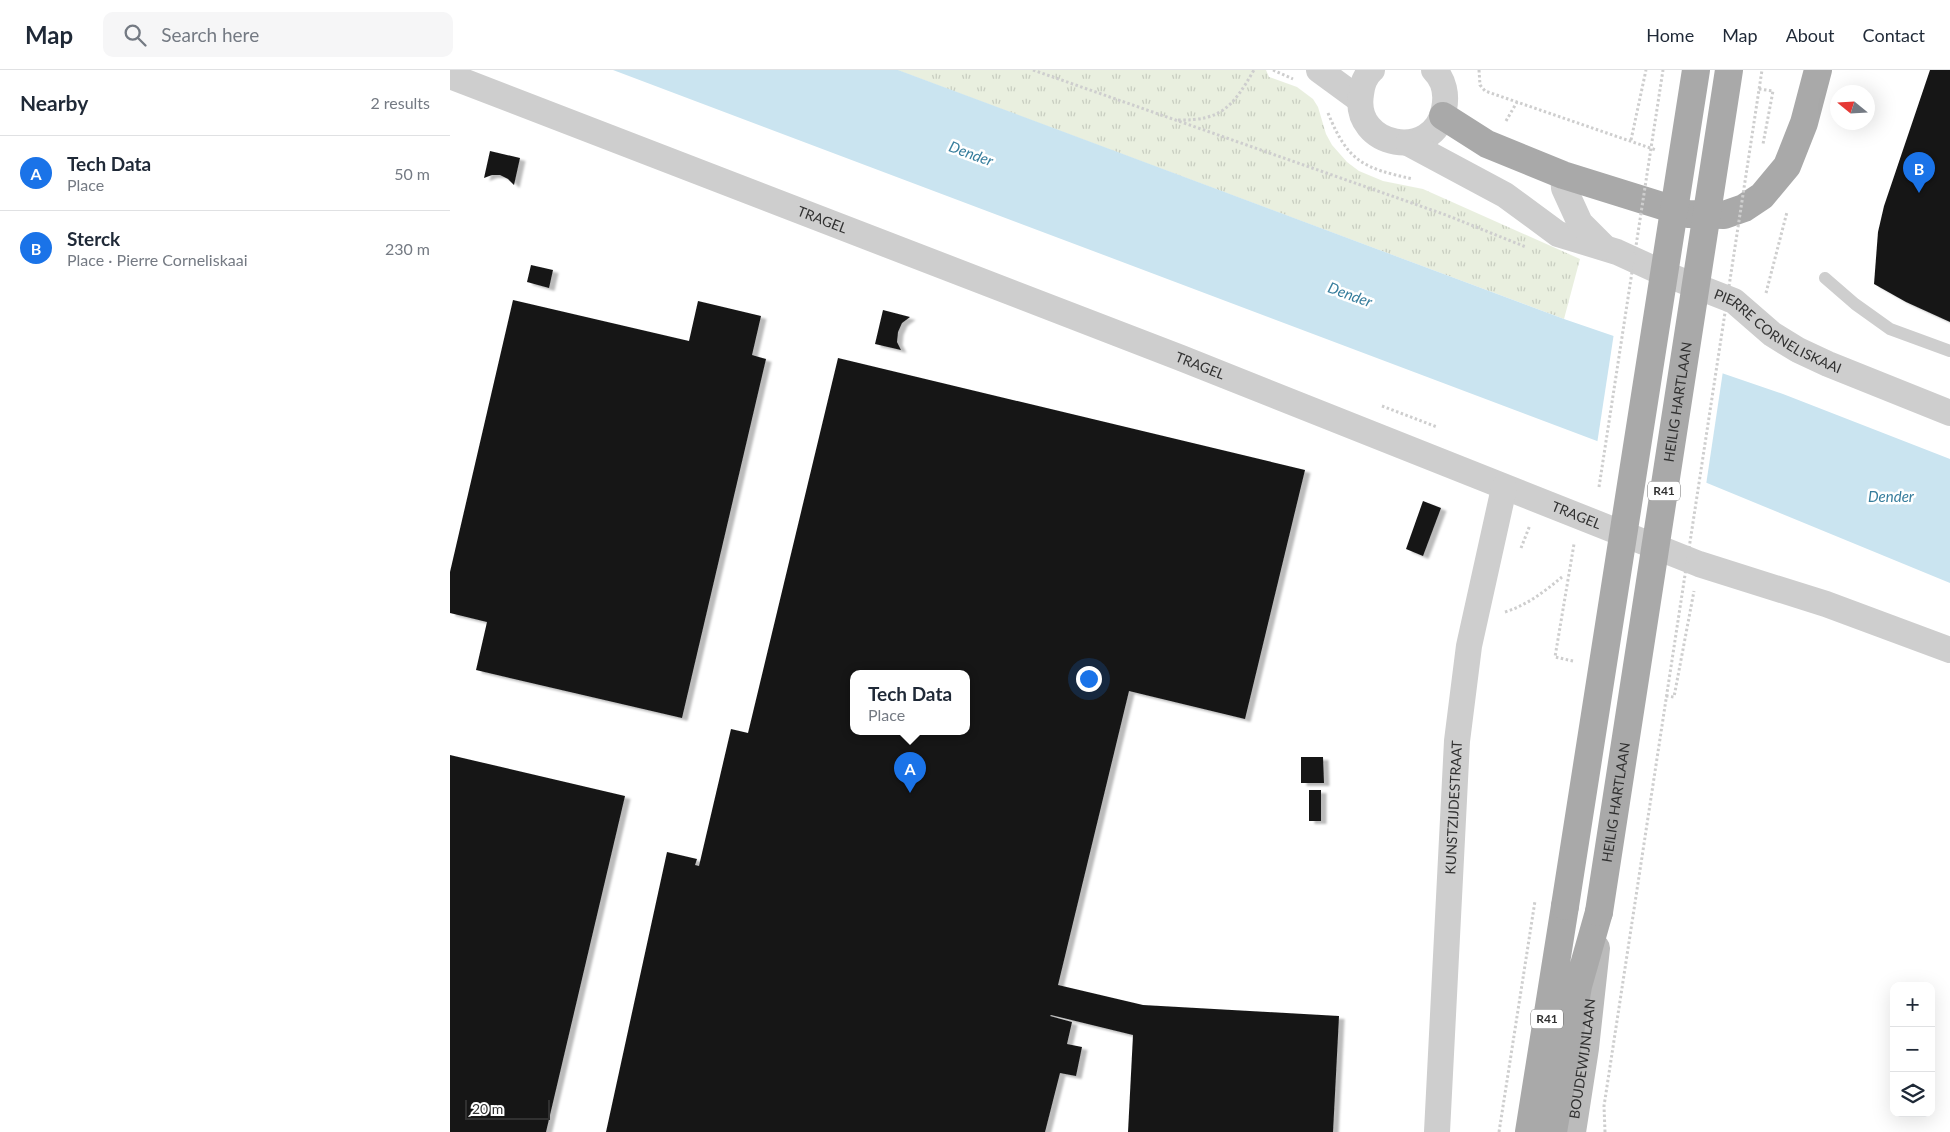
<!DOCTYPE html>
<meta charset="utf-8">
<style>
body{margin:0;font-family:Lato,sans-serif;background:#f6f6f7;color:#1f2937}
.controls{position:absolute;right:15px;bottom:15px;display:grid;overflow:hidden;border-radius:10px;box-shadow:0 5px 20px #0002}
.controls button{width:45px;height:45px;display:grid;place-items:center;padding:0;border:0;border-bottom:1px solid #e0e1e3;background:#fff;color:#1f2937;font:25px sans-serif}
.compass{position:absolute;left:1380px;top:15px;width:45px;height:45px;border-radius:50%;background:#fff;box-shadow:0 5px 20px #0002;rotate:288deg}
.scale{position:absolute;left:15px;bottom:12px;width:85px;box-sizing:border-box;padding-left:5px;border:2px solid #313131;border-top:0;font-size:14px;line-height:18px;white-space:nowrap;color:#313131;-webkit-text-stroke:4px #fff;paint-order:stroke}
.you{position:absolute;left:638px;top:608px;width:18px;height:18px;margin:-12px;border:4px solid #fff;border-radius:50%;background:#1a73e8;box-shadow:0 0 0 8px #1a73e833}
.badge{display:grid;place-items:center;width:32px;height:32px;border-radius:50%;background:#1a73e8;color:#fff;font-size:16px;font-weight:700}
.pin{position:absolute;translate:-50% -41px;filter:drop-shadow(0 1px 2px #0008)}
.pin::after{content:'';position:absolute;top:26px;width:18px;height:15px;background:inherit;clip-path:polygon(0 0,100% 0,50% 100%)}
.popup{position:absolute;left:400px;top:600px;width:120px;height:65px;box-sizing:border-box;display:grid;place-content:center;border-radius:10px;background:#fff;filter:drop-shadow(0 1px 4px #0005);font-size:16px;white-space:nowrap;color:#747a83}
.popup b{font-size:19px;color:#1f2937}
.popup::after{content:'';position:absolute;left:50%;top:100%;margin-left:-10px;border:10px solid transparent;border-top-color:#fff}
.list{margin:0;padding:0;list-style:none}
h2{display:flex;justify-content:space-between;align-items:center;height:65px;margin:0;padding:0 20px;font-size:21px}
h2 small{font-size:16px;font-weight:400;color:#747a83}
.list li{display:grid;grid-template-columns:32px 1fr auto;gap:15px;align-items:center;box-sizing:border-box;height:75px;padding:0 20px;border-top:1px solid #e0e1e3}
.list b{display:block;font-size:19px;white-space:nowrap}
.list p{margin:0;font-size:16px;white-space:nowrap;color:#747a83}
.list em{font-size:16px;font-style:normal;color:#747a83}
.icon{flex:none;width:28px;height:28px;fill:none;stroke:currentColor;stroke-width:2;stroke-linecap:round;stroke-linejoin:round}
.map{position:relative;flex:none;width:1500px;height:1062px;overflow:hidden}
header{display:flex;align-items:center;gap:30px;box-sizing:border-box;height:70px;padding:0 25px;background:#fff;border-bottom:1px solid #e0e1e3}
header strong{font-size:24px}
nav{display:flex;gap:28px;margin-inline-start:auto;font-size:18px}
.search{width:350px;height:45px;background:#f6f6f7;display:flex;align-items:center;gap:12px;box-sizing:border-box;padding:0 18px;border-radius:10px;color:#747a83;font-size:19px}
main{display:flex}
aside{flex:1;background:#fff}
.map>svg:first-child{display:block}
.grass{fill:url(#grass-tufts)}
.water{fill:#cae4f0}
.pier{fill:#fff}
.building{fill:#181818;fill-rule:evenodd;filter:url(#shadow)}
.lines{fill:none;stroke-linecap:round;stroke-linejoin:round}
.path{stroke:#cecece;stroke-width:3;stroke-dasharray:2.5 2.5;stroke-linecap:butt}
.lane{stroke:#cecece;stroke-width:12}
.street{stroke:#cecece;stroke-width:26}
.secondary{stroke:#bbb;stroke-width:28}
.primary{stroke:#a9a9a9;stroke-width:28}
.path-bridge{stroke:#cecece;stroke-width:3;stroke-dasharray:2.5 2.5;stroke-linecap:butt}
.primary-bridge{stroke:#a9a9a9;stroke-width:28}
.labels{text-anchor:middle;stroke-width:5;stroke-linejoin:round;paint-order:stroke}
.shield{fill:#fff;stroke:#6f6f6f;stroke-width:1}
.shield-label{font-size:12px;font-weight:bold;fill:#313131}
.street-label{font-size:14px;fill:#313131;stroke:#fff}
.water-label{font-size:15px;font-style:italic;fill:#367d9c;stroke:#fff}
</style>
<header>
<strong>Map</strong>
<div class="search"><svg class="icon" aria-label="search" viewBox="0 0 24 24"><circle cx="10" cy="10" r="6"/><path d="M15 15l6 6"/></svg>Search here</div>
<nav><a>Home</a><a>Map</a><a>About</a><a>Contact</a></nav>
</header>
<main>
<aside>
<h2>Nearby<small>2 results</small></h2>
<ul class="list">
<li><span class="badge">A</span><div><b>Tech Data</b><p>Place</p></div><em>50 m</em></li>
<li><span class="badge">B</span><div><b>Sterck</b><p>Place · Pierre Corneliskaai</p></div><em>230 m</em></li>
</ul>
</aside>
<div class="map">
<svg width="1500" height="1062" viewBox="0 0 1500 1062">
<defs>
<pattern id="grass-tufts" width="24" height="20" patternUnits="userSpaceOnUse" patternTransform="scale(1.25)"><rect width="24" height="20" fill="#e9efdf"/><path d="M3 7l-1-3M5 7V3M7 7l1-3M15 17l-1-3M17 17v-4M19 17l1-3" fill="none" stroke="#c8cdc0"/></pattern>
<filter id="shadow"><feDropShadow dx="5.5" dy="3" stdDeviation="1" flood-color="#0004"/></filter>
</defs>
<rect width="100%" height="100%" fill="#fff"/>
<path class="grass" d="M447,0H816L819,7L847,17L863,29L868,37L876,64L882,75L897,92L909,101L933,111L973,119L1130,189L1114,249Z"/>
<path class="water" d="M163,0H448L1114,249L1333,324L1500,389V513L1240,406Z"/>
<path class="pier" d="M1164,263L1273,301L1256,415L1147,374Z"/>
<path class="building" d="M1480,0H1500V252L1456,232L1424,214L1428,162L1434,136Z
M40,81L70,88L64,115L58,109L50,105H42L34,108Z
M81,195L103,200L99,218L77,212Z
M63,230L239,271L248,231L311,246L302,285L316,289L232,648L26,600L37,552L0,543V502Z
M433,240L460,247L452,253L448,262L447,272L451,280L425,274Z
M388,288L855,400L795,649L679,621L608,915L693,935L889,946L883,1062H678L683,965L601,945L600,946L622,952L617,974L632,977L626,1006L610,1003L595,1062H156L217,782L247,789L245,795L249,796L281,659L298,663ZM404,604H516V662H404Z
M973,431L991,438L973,486L956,479Z
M0,685L175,726L96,1062H0Z
M851,687H873L874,713H851Z
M859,720H871V751H859Z"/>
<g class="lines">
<path class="path" d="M583,0L996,145L1076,177
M823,0L843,9
M1029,0L1030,15L1035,21L1206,80
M1309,19L1323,21L1313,74
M878,43C898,92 913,98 963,109
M728,50C772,51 783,36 804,0
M1056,51L1067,32
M1181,70L1196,0
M1316,223L1337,142
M932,336L987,357
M1071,478L1080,455
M1055,542C1077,535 1094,522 1112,507
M1123,591L1105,587L1124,474
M1216,626L1224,627L1244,521"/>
<path class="lane" d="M1375,208L1405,234L1440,259L1500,281"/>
<g class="street">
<path d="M869,0L910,30"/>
<path d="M922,0C915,6 912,15 911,24C902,78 984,92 994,39C997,25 994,10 984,0"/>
<path id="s1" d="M0,6L731,288L1249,494L1376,534L1500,580"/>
<path id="s2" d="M958,73L1055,125L1108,164L1167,182L1215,204L1284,231L1322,264L1348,280L1378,294L1500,343"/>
<path d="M1113,105L1114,118L1130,153L1154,177"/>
<path id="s3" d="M987,1062L1007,671L1019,576L1054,418"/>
</g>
<path class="secondary" id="s4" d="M1122,1062L1135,978L1146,878"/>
<path class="primary" d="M993,46L1037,74L1113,105L1238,144L1274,145L1294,138L1312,126L1337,96L1354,53L1368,0
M1079,1062L1115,836
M1103,1062L1128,916L1149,842"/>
<path class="path-bridge" d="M1149,417L1213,0
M1049,1062L1085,831
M1155,1062L1154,1036L1312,0"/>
<g class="primary-bridge">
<path d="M1115,836L1246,0"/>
<path id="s5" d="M1149,842L1279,0"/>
</g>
</g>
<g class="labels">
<g class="shield">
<rect x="1198" y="411.5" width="32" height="19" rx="4"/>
<rect x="1081" y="939.5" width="32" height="19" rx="4"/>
</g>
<g class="shield-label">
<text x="1214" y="425">R41</text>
<text x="1097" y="953">R41</text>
</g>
<g class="street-label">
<text dy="5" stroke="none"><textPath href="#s1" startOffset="399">TRAGEL</textPath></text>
<text dy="5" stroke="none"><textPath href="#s2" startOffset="418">PIERRE CORNELISKAAI</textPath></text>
<text dy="5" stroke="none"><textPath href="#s1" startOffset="804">TRAGEL</textPath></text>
<text dy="5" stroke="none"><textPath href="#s5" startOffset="516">HEILIG HARTLAAN</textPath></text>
<text dy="5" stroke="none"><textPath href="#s1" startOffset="1209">TRAGEL</textPath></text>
<text dy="5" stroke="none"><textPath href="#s5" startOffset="111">HEILIG HARTLAAN</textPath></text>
<text dy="5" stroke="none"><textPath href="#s3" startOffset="325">KUNSTZIJDESTRAAT</textPath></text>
<text dy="5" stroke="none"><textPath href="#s4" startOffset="74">BOUDEWIJNLAAN</textPath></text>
</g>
<g class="water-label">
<text transform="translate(521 84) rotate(20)" y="5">Dender</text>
<text transform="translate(900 225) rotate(20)" y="5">Dender</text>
<text x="1441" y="432">Dender</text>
</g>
</g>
</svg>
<div class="controls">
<button>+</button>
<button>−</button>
<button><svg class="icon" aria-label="layers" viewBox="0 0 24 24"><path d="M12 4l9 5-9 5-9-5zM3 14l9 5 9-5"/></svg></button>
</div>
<svg class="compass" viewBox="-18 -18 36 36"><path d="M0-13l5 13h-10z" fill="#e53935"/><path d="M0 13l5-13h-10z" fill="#747a83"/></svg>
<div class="scale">20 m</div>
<div class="you"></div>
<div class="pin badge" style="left:460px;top:723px">A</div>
<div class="popup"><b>Tech Data</b>Place</div>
<div class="pin badge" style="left:1469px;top:123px">B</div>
</div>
</main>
